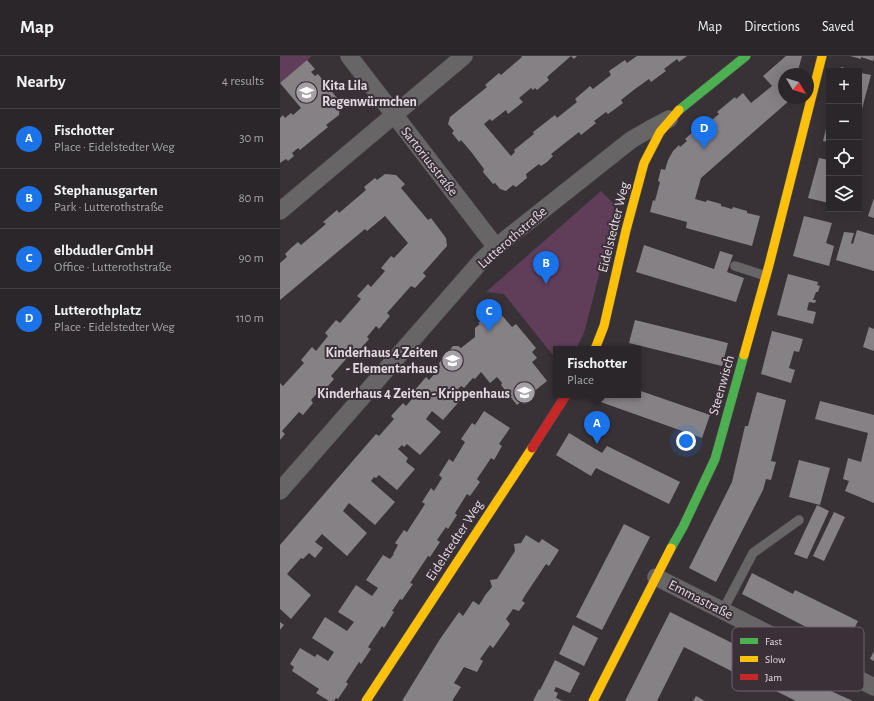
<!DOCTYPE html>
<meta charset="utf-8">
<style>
body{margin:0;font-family:"Alegreya Sans",sans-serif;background:#322e31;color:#f1f3f6}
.controls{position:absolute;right:12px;top:12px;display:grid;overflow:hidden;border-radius:0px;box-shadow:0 4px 16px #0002}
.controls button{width:36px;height:36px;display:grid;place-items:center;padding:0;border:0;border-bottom:1px solid #464346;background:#2a2629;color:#f1f3f6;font:20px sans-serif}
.compass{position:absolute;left:498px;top:12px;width:36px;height:36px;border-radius:50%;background:#2a2629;box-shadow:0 4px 16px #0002;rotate:128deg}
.you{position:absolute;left:406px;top:385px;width:14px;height:14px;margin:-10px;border:3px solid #fff;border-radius:50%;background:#1a73e8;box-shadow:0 0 0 6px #1a73e833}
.badge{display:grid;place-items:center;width:26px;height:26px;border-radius:50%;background:#1a73e8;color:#fff;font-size:13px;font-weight:700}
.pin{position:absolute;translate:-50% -33px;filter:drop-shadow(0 1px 2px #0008)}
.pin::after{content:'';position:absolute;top:21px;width:14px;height:12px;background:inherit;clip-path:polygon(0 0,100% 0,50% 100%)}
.popup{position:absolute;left:273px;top:290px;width:88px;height:52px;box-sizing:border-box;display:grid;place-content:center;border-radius:0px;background:#2a2629;filter:drop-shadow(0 1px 3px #0005);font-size:13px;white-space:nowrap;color:#a5a5a8}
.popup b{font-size:15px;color:#f1f3f6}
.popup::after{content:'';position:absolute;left:50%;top:100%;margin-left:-8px;border:8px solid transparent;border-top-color:#2a2629}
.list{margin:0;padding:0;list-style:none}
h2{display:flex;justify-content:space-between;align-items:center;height:52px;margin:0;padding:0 16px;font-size:17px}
h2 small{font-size:13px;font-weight:400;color:#a5a5a8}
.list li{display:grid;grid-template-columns:26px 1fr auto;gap:12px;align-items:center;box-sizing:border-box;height:60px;padding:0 16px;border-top:1px solid #464346}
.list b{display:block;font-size:15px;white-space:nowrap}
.list p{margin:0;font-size:13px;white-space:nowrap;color:#a5a5a8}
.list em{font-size:13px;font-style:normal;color:#a5a5a8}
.icon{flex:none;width:22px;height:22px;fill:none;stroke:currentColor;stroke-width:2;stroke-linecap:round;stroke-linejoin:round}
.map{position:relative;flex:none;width:594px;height:645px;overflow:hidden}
header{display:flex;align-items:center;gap:24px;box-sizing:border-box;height:56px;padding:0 20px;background:#2a2629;border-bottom:1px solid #464346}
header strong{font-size:19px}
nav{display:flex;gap:22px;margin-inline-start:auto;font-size:14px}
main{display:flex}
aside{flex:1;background:#2a2629}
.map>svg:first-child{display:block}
.green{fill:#603e5a}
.building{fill:#868185}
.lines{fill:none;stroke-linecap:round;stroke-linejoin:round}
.lane-casing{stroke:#524e51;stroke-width:10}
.street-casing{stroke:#524e51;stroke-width:18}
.fast-casing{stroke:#524e51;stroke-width:10}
.slow-casing{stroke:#524e51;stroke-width:10}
.jam-casing{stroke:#524e51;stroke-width:10}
.lane{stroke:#686567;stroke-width:9}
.street{stroke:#686567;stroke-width:17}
.fast{stroke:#4caf50;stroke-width:9}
.slow{stroke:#ffc107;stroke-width:9}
.jam{stroke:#c62828;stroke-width:9}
.labels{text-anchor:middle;stroke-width:4;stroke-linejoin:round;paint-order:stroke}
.poi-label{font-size:14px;font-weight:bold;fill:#e2dbe1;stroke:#3b2f38;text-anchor:end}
.street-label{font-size:14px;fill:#e2dbe1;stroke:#3b2f38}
.key{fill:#3b2f38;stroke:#6d636b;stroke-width:1}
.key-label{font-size:11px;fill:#e2dbe1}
</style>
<header>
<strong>Map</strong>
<nav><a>Map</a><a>Directions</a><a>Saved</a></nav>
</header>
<main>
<aside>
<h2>Nearby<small>4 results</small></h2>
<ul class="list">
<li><span class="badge">A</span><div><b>Fischotter</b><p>Place · Eidelstedter Weg</p></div><em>30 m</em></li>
<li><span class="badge">B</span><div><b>Stephanusgarten</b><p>Park · Lutterothstraße</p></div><em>80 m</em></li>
<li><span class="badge">C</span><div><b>elbdudler GmbH</b><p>Office · Lutterothstraße</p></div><em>90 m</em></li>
<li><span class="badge">D</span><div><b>Lutterothplatz</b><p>Place · Eidelstedter Weg</p></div><em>110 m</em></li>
</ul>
</aside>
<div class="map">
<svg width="594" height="645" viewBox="0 0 594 645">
<rect width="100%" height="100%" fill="#383237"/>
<path class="green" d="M0,0H32L0,27Z
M321,135L335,149L319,219L304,277L296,293H276V303L224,238L206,236Z"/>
<path class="building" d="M241,0H297L294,3L291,0L267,21L269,24L257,34L255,32L253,34L251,32L239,42L243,46L228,58L226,54L212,65L210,63L204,68L231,100L235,96L234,94L254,78L253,76L275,59L277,62L297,46L295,43L310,30L313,33L331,19L329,15L345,4L347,7L357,0H407L399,6L397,3L384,13L386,15L371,26L369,23L355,33L341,44L343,47L335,53L328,58L326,56L314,65L316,67L301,79L299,76L271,98L273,100L267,106L261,110L259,108L246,118L247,122L236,131L233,129L226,135L220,133L215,127L213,128L203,116L204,113L192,97L181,84L179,86L172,77L174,75L168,68L170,61L207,31L205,29L219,17L221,19L242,1Z
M506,0H522L517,18H504V42H511L510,44L421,122L415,143L426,146L427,144L441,148V150L452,153L453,151L467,155V157L480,160L472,190L406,172L407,166L370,156L373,144L375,145L380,126L378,125L381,113L385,114L388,104L393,95L399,89L400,91L407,85L405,83L424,66L426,69L439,58L437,56L455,41L456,43L463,37L471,47L492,30L483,20Z
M570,0H594V2L593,5L581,1V3Z
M27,4L35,13L31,16L35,20L38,18L60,46L59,59L46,69L48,71L20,94L18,92L12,97L14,100L8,105L6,103L0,107V62L3,59L5,62L11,57L13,59L21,52L0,27Z
M561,11L573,14V12L582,15L581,17L591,19L579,64V15H560Z
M549,57V86L543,85L548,65H546Z
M539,102L549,104V147L528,142Z
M105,118L116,119L125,128L121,132L148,164L151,162L166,182L167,190L143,217L146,220L135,232L131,230L107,257L110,260L99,273L96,270L87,281L89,283L78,296L75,293L51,320L54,323L43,336L40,334L31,344L33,347L23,359L19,356L2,375L5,378L0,384V327L3,330L24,307L21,304L32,291L36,295L48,280L45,277L56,264L60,267L81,243L77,240L88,228L91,231L105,215L101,212L111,200L114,202L128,187L105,160L87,175L85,173L0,244V207L7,201L5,198L11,192L18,186L21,189L46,168L43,166L57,154L59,157L86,134L84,131L95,122L97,124Z
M594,142V162L588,160Z
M524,160L552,167L546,187L554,190L549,210L513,200Z
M577,174L594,179V215L556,204L564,176L574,177L571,187L573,188Z
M364,189L434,213L440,195L453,199L447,216L464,222L456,246L356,216Z
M508,218L538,226L537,229L540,230L538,236H536L533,244H536L535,247L529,246L527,254L536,256L533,268L497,259Z
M214,257H220L232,271L236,268L256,292L252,296L257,302L252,306L267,325L237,349L221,329L222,327L217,321L210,327L201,316L195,323L193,322L184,332L181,330L176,335L183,341L163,364L152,355L146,363L161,376L140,399L127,388L124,391L122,389L118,393L128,402L126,406L135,413L117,434L99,419L96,422L94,421L91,425L115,446L95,469L69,447L63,455L87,477L67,500L42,478L35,486L43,492L35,502L29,497L23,503L21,502L7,518L31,539L11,563L0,553V489L96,378L99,380L114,363L111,360L123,347L126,350L137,337L134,335L146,321L149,324L160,312L159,307L173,290H178L181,292L195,281V272L200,268L198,267L209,258L210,260Z
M355,264L448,287L442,310L349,287Z
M589,271L594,273V295L583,291Z
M492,275L523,283L519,296L514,295L509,312L515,314L511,327L481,318Z
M358,334L430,359L422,382L315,344L317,339H358Z
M477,336L506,344L491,405L496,406L491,424L486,423L483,434L436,526L409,512L452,426L465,370H468Z
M540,345L594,359V447L565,435L569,425L563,423L568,402L581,406L588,377L535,363Z
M204,355L230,372L219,388L222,390L214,404L211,402L197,423L200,426L190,440L187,438L175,457L177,459L168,473L166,471L157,484L160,486L150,501L148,500L130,527L133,528L122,544L120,543L112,555L114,556L104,572L102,570L88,591L91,593L81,608L79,606L66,626L68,628L58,643L56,642L54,645H49L36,637L39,633L12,615L14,611L10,608L20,592L35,601L37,598L48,605L54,596L32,582L45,561L67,575L74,566L58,556L76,529L92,540L98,532L86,524L103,499L110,503L114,498H113L118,489L115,487L124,474L127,476L145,448L142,446L151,432L154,435L162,422L159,419L169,403L173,406L185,386L181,383L192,367L195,369Z
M289,377L322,397L327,390L400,426L389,448L316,412L311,420L276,399Z
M519,404L550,412L540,449L509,441Z
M537,449L549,455L527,503L514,498Z
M554,456L565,461L544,505L533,500Z
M344,468L370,481L322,574L296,561Z
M246,479L259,487L262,483L279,494L269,510L266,508L244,541L242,545L245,547L239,555L233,553L226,563L230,568L213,592L210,589L200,603L203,605L197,616L184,611L174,627L181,631L172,645H122L160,583L179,556L183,560L193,545L199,549L206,538L212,531L210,524L217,523L235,495L234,488L241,487Z
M472,517L513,538L515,534L578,565L565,591L462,538Z
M390,556L526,624L573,645H516L470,622L469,624L404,591L377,645H345Z
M0,566L4,569L0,574Z
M293,569L318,582L304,610L279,598Z
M594,595V605L590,603Z
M275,604L300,617L290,637L276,631L274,635L278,637L276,642L283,645H253L259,633L260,634Z
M416,640L425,645H413Z"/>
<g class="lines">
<defs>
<path id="lane" d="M455,210L486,220
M443,554L473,497L519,464"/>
<path id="street" d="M69,0L216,191
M0,155L184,0
M0,435L202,204L216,191L351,84L370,73L389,63
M376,521L594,631"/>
<path id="fast" d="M399,54L466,0
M391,492L403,471L435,403L464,299"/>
<path id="slow" d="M315,293L324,270L346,174L364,107L380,76L399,54
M464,299L489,209L542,0
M86,645L252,392
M313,645L391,492"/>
<path id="jam" d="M252,392L286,339"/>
</defs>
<use href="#lane" class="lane-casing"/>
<use href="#street" class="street-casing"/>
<use href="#fast" class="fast-casing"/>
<use href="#slow" class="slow-casing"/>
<use href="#jam" class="jam-casing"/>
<use href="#lane" class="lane"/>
<use href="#street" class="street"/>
<use href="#fast" class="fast"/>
<use href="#slow" class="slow"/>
<use href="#jam" class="jam"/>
</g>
<defs>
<symbol id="school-disc" viewBox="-11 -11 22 22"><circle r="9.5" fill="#a6a0a6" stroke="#3b2f38"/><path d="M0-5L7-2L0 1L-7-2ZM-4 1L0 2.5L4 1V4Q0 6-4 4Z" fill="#fff"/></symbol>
</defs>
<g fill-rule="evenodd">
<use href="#school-disc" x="14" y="24" width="25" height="25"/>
<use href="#school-disc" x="160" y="292" width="25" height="25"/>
<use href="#school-disc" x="232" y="324" width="25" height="25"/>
</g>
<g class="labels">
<g class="poi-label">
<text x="42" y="34" text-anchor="start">Kita Lila<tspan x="42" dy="16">Regenwürmchen</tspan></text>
<text x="158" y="301">Kinderhaus 4 Zeiten<tspan x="158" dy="16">- Elementarhaus</tspan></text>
<text x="230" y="342">Kinderhaus 4 Zeiten - Krippenhaus</text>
</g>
<g class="street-label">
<text transform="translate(150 105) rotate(52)" y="5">Sartoriusstraße</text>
<text transform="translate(333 171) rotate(-76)" y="5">Eidelstedter Weg</text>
<text transform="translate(232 181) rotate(-41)" y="5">Lutterothstraße</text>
<text transform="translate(441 329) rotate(-74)" y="5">Steenwisch</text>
<text transform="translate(174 484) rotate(-57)" y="5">Eidelstedter Weg</text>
<text transform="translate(421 543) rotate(27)" y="5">Emmastraße</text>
</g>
</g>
<rect x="452" y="571" width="132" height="64" rx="6" class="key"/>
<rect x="460" y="582" width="18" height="6" fill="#4caf50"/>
<rect x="460" y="600" width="18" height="6" fill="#ffc107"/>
<rect x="460" y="618" width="18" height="6" fill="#c62828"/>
<g class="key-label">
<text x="485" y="589">Fast</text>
<text x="485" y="607">Slow</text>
<text x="485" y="625">Jam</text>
</g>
</svg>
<div class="controls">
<button>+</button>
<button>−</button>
<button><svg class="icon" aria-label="locate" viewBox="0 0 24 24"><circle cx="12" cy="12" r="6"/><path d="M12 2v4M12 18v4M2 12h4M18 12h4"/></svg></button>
<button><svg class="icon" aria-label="layers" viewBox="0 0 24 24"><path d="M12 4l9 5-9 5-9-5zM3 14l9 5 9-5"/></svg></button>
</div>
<svg class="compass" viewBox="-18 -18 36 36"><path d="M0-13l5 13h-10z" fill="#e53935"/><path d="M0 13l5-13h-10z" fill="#a5a5a8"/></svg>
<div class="you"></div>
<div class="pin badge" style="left:317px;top:388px">A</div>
<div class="popup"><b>Fischotter</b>Place</div>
<div class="pin badge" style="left:266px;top:228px">B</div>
<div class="pin badge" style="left:209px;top:276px">C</div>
<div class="pin badge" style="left:424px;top:93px">D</div>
</div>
</main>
